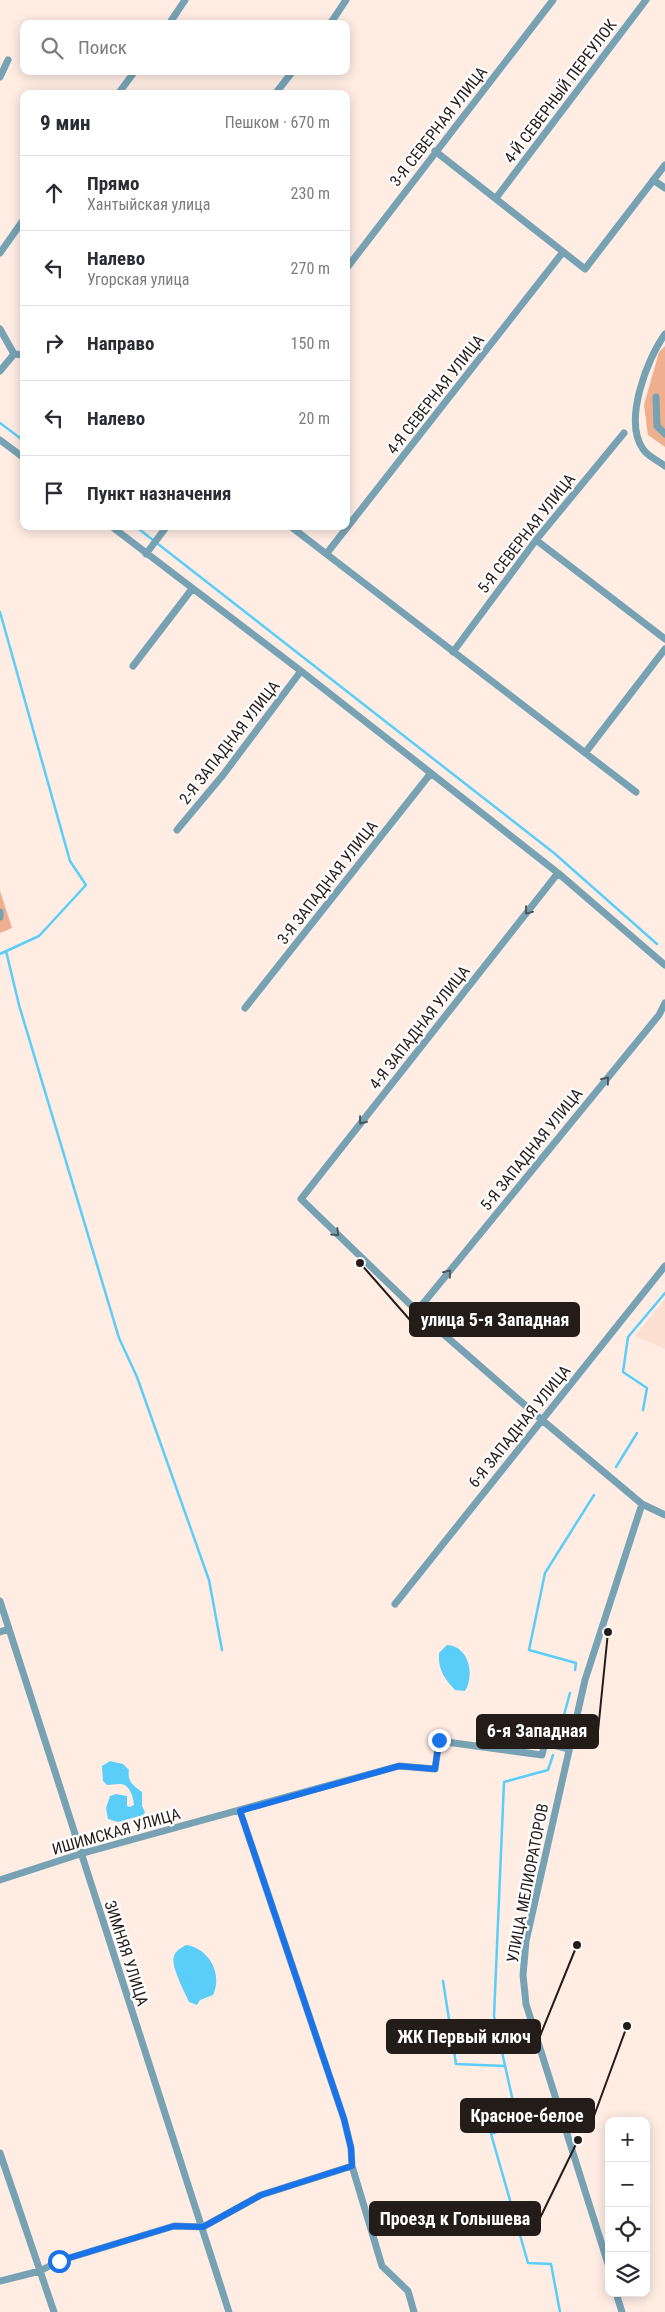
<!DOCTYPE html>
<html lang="ru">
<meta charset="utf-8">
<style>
body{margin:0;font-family:"Roboto Condensed",sans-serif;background:#f2f2f3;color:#2b2b33}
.controls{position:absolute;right:15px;bottom:15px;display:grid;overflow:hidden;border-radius:10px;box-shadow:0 2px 12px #0003}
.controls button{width:45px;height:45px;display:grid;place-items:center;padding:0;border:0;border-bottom:1px solid #e1e1e2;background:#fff;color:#2b2b33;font:25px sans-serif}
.stop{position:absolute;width:15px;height:15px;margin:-11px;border:4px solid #1a73e8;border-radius:50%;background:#fff}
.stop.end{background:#1a73e8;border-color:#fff;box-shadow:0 1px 5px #0008}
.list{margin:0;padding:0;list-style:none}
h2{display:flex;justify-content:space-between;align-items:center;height:65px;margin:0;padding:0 20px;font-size:21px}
h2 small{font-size:16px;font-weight:400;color:#7c7c81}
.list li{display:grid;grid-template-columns:32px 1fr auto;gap:15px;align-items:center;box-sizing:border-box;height:75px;padding:0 20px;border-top:1px solid #e1e1e2}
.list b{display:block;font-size:19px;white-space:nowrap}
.list p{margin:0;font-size:16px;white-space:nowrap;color:#7c7c81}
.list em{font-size:16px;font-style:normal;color:#7c7c81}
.icon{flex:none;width:28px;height:28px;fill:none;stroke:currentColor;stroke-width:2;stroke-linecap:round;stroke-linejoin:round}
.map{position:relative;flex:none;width:665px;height:2312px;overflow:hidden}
.search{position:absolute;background:#fff;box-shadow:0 2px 12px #0003;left:20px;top:20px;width:330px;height:55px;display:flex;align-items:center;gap:12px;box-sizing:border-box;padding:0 18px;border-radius:10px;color:#7c7c81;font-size:19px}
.panel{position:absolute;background:#fff;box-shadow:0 2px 12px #0003;left:20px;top:90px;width:330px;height:440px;border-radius:10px}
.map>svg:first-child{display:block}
.built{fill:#fddfd1}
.green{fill:#efae8e}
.water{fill:#5acef8}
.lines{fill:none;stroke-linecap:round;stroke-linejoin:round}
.stream{stroke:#5acef8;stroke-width:2.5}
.street{stroke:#76a2b4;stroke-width:7}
.oneway{stroke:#49585f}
.route{stroke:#1a73e8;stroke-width:6}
.labels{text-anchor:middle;stroke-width:4.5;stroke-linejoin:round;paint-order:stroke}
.street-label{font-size:16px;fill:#241c19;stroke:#fff}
.leader{fill:none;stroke:#241c19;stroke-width:2}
.callout-dot{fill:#241c19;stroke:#fff;stroke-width:2}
.callout{fill:#241c19;stroke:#241c19;stroke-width:2}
.callout-label{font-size:18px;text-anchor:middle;font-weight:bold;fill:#fff}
</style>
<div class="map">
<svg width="665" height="2312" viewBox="0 0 665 2312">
<rect width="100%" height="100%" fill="#ffede4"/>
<path class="built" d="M665,1299V1349L635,1336Z"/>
<path class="green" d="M665,346V447L648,435L644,405L659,352Z
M0,891L12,928L0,933Z"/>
<path class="water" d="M447,1645C469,1646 475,1675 465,1691L455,1690C444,1678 438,1670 439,1653Z
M110,1761L123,1764L129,1770C127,1782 134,1786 142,1792V1806L145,1812L143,1815L118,1822L108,1819L106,1808L110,1796L116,1794L127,1796V1806L130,1807L134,1805C134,1798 129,1783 120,1784C115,1784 112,1785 107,1785L103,1781L102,1766Z
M186,1945C209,1948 223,1974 213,1995L200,2000L197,2005L189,2002C185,1993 170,1965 174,1956C176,1950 181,1948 186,1945Z"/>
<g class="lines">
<path class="stream" d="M0,423L24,441
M135,526L554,853L657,944
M0,612L70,861L86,885L39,936L0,954
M6,951L19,1005L119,1338L137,1377L209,1580L222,1650
M643,1410L647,1388L623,1372L628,1337L665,1293
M616,1467L637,1433
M575,1670L576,1663L529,1650L545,1573L594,1495
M559,1733L570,1693
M553,1755L548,1770L504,1782L494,2016L518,2124L491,2134L528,2263L551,2264L560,2312
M443,1981L456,2064L505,2066"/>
<path class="street" d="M169,24L185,0
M330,24L346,0
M0,77L8,60
M118,94L135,71
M275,94L293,71
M435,151L585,269L665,165
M653,180L665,188
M496,198L646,0
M0,253L24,219
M346,269L553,0
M0,329L14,354
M665,334C647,359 623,421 643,449C647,456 659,461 665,466
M14,354L24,355
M0,371L14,354
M656,397L657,426L665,434
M0,440L24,458
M111,526L301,671L558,873L665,965
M290,526L636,792
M536,540L665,639
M327,553L563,252
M146,554L167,526
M453,652L536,540L624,433
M133,666L192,589
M585,753L665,649
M177,830L223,775L301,671
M558,873L301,1199L417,1311L542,1420L642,1504L665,1515
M0,912V917
M245,1008L431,773
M417,1311L659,1015L665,1003
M0,1601L229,2312
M395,1604L665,1266
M0,1632L9,1629
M240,1811L344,2119L351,2148L352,2166L382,2266L408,2291L414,2312
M0,1880L80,1854L399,1766L435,1769L439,1741L542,1755L545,1743L569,1749
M0,2153L54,2312
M609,2267L526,2004L523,1975L526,1941L585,1680L642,1504
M0,2281L40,2271L59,2261L174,2226L203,2227L261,2195L352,2166
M616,2293L622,2312"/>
</g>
<defs><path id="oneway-chevron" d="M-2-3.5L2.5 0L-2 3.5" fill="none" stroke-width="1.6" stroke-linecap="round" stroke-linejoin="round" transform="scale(1.25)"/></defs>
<g class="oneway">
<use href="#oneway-chevron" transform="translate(528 911) rotate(128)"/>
<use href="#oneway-chevron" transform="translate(606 1080) rotate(-51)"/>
<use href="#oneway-chevron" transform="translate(362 1121) rotate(128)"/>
<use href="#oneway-chevron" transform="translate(336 1233) rotate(44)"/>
<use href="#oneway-chevron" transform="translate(448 1273) rotate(-51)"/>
</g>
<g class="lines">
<path class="route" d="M59,2261L174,2226L203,2227L261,2195L352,2166L351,2148L344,2119L240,1811L399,1766L435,1769L439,1740"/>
</g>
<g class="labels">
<g class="street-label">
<text transform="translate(560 91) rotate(-53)" y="6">4-Й СЕВЕРНЫЙ ПЕРЕУЛОК</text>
<text transform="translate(438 126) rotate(-52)" y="6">3-Я СЕВЕРНАЯ УЛИЦА</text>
<text transform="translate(435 394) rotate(-52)" y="6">4-Я СЕВЕРНАЯ УЛИЦА</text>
<text transform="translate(526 533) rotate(-52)" y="6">5-Я СЕВЕРНАЯ УЛИЦА</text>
<text transform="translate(229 742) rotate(-52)" y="6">2-Я ЗАПАДНАЯ УЛИЦА</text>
<text transform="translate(327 882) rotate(-52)" y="6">3-Я ЗАПАДНАЯ УЛИЦА</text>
<text transform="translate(419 1027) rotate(-52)" y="6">4-Я ЗАПАДНАЯ УЛИЦА</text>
<text transform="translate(531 1149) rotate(-51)" y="6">5-Я ЗАПАДНАЯ УЛИЦА</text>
<text transform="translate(519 1426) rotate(-51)" y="6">6-Я ЗАПАДНАЯ УЛИЦА</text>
<text transform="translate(116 1831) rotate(-16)" y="6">ИШИМСКАЯ УЛИЦА</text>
<text transform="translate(527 1883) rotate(-79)" y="6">УЛИЦА МЕЛИОРАТОРОВ</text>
<text transform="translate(127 1953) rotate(72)" y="6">ЗИМНЯЯ УЛИЦА</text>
</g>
</g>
<path class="leader" d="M360 1263L410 1320M608 1632L598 1731M577 1945L540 2036M627 2026L594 2116M578 2140L540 2218"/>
<g class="callout-dot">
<circle cx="360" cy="1263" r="5"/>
<circle cx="608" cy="1632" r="5"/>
<circle cx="577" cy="1945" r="5"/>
<circle cx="627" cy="2026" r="5"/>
<circle cx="578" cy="2140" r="5"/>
</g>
<g class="callout">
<rect x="410" y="1303" width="169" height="33" rx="5"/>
<rect x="477" y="1715" width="121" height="33" rx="5"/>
<rect x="387" y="2020" width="153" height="33" rx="5"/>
<rect x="461" y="2099" width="133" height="33" rx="5"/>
<rect x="370" y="2202" width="170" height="33" rx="5"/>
</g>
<g class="callout-label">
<text x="495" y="1326">улица 5-я Западная</text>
<text x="537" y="1737">6-я Западная</text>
<text x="464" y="2043">ЖК Первый ключ</text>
<text x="527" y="2122">Красное-белое</text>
<text x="455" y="2225">Проезд к Голышева</text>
</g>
</svg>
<div class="controls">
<button>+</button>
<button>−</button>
<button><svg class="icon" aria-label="locate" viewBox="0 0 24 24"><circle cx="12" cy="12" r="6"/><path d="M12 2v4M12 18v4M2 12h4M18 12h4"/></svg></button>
<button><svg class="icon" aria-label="layers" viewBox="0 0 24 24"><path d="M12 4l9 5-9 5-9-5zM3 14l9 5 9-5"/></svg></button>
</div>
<div class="stop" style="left:59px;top:2261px"></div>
<div class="stop end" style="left:439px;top:1740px"></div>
<div class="search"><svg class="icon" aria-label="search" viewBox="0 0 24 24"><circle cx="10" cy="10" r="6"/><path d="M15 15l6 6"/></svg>Поиск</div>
<section class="panel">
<h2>9 мин<small>Пешком · 670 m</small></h2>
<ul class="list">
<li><svg class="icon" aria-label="ahead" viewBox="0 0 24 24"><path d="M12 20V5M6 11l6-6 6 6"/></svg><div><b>Прямо</b><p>Хантыйская улица</p></div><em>230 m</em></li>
<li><svg class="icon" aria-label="left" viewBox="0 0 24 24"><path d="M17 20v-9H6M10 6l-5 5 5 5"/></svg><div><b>Налево</b><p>Угорская улица</p></div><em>270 m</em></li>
<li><svg class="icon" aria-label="right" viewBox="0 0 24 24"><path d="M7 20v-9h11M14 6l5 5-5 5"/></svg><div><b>Направо</b></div><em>150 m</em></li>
<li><svg class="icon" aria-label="left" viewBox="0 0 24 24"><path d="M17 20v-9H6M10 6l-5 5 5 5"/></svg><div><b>Налево</b></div><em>20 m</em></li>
<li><svg class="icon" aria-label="arrive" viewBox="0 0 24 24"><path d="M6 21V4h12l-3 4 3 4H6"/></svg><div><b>Пункт назначения</b></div></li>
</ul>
</section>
</div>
